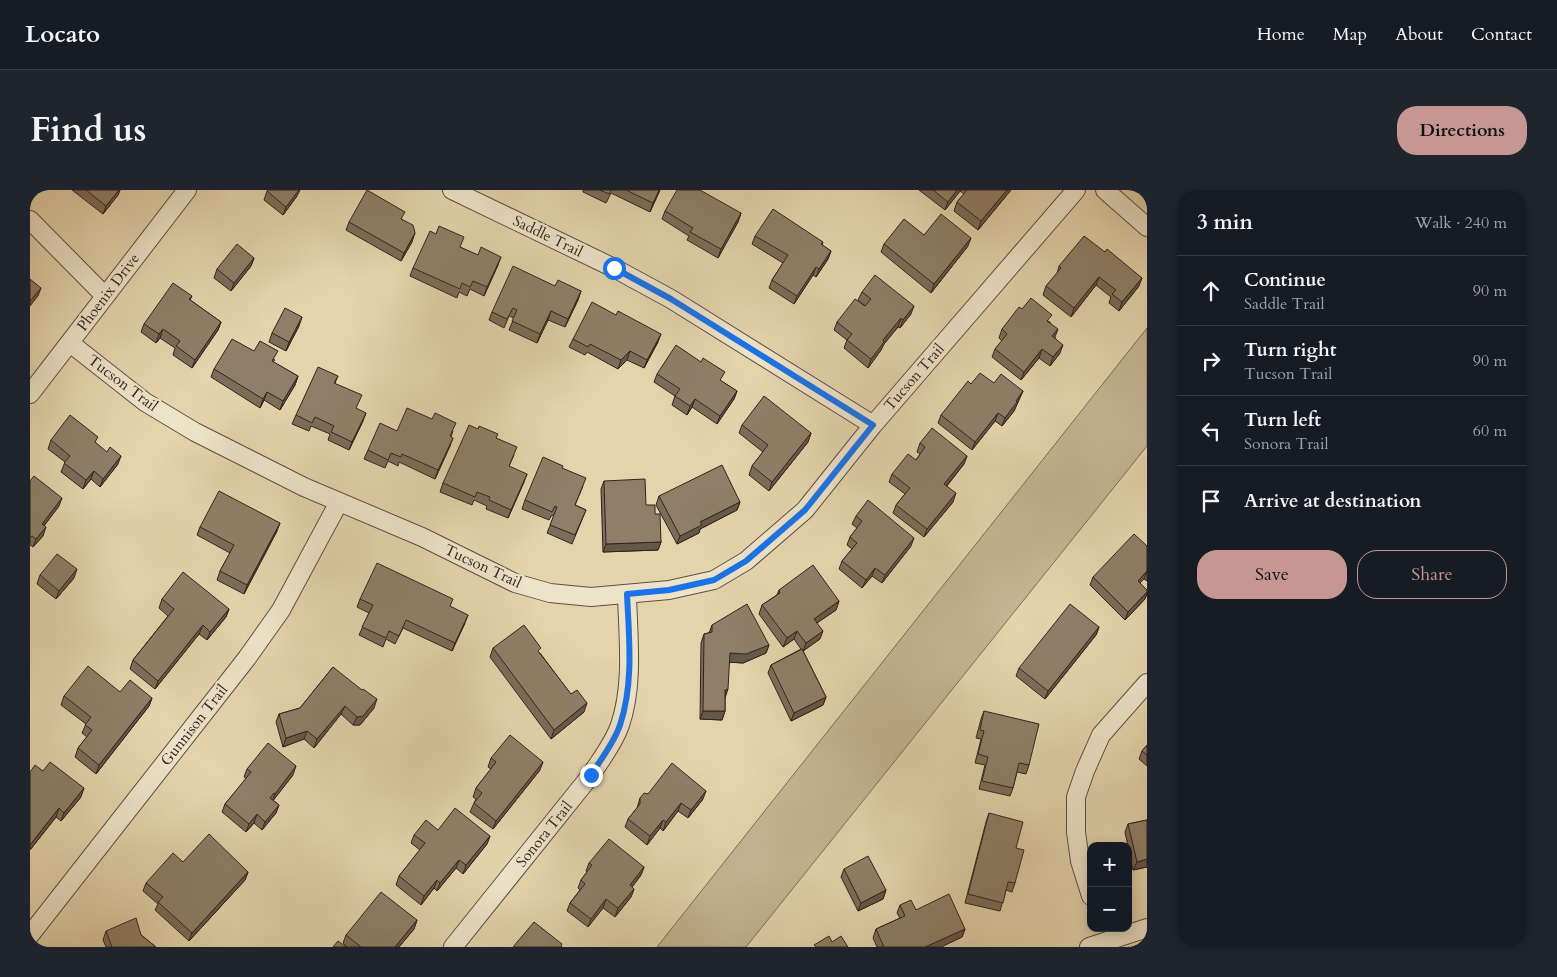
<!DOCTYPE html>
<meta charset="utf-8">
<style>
body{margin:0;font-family:Cardo,serif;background:#20242c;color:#f1f3f6}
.controls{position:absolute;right:15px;bottom:15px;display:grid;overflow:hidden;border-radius:10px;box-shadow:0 2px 12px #0003}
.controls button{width:45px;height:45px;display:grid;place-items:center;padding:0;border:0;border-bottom:1px solid #363941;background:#171b24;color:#f1f3f6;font:25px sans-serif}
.stop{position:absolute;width:15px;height:15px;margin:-11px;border:4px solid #1a73e8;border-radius:50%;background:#fff}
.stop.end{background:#1a73e8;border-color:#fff;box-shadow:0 1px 5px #0008}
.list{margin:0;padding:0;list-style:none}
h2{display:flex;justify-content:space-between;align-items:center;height:65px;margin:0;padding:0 20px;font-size:21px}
h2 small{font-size:16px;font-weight:400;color:#9ea1a6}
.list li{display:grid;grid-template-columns:32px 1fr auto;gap:15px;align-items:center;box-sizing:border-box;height:70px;padding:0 20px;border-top:1px solid #363941}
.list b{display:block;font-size:19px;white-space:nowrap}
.list p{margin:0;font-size:16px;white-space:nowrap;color:#9ea1a6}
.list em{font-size:16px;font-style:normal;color:#9ea1a6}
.actions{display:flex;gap:10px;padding:15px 20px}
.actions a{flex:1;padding:11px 0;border:1px solid #c59692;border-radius:20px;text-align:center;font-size:18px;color:#c59692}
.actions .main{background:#c59692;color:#111}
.icon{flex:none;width:28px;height:28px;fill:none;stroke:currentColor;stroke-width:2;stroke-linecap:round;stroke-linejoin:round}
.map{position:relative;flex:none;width:1117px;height:757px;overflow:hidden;border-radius:20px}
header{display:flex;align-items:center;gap:30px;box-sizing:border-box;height:70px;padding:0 25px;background:#171b24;border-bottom:1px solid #363941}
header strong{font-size:24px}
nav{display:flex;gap:28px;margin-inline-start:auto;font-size:18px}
.intro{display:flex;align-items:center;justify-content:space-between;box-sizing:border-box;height:120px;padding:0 30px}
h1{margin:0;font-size:35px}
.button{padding:12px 22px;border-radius:20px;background:#c59692;color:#111;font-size:18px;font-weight:700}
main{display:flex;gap:30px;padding:0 30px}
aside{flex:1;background:#171b24;border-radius:20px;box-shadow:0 2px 12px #0003}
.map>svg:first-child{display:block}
.green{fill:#c6b694;stroke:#7c6c59}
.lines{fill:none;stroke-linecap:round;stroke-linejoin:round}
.minor-casing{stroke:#5f4f42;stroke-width:20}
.minor{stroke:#ede3c9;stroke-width:18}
.wall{fill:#7b6d59;stroke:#33231e}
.shaded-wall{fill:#645949;stroke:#33231e}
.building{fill:#8f7f68;stroke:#33231e}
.route{stroke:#1a73e8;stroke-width:6}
.labels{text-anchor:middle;stroke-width:4.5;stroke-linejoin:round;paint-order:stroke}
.street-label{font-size:15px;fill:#33231e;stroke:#ede3c9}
</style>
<header>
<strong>Locato</strong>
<nav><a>Home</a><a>Map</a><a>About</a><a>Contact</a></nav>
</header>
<div class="intro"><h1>Find us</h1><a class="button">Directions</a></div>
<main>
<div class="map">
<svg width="1117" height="757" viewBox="0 0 1117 757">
<rect width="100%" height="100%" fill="#e4d4ac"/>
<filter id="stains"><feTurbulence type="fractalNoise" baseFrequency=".004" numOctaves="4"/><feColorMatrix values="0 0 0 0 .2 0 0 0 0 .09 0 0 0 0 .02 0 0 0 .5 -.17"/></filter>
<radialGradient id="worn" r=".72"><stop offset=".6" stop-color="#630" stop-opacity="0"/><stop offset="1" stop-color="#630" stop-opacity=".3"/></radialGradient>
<path class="green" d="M1117,138V256L716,757H627Z"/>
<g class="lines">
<defs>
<path id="minor" d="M422,0L584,78L641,109L843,235
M1075,0L1117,37
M0,30L74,105
M40,153L115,212L165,242L274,297L392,347L485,393L520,403L561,407L639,400L684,390L716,371L775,320L843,235L1046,0
M0,204L157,0
M1061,706L1050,671L1046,642V607L1055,581L1071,545L1117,493
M0,745L217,468L251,420L309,312
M423,757L561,585C571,569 584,553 590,535C604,494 598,447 597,404
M1059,757L1117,738"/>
</defs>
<use href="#minor" class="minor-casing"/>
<use href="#minor" class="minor"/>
</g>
<path class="wall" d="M42,0H90L88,5L73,24Z
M553,0H630L620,22L581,3L576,13L553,2Z
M889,0H981L948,40L924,21L927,12L934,4L930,1L915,20Z
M237,1L267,6L253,25L234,10Z
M635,21L711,23L708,32L688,68L657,50L659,46L632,29Z
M372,29L382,52L371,71L316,40L319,32Z
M894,45L938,56L901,103L851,62L854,54Z
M725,46L793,52L792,55L801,61L798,69L786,87L783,85L764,114L739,98L742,90L753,73L722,54Z
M430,57L468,75L454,106L440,99L437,106L429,102L427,108L380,86L383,78Z
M1075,62L1109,96L1089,121L1079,113L1081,107L1066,95L1041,127L1013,105L1016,96L1027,84L1029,76Z
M224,68L221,76L201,101L184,88L187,79Z
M525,96L551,101L548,110L535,137L518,130L507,153L479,140L484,128L479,126L474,138L459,130L462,122Z
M832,102L881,124L870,138L868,137L854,154L851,160L838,178L814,158L817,150L804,140L807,132L835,116L828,110Z
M162,106L160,110L191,132L188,140L162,178L143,165L145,158L130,148L126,153L111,142L114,134Z
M992,119L1020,132L1030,163L1020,176L1009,168L991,190L962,167L965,159L972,151L969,148L972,139Z
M269,136L256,161L239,152L242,143Z
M543,149L628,152L614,178L597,170L588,179L557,162L555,165L539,157Z
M224,161L245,170L243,172L268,186L265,195L250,220L234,210L230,218L181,187L184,179Z
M627,184L691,191L707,201L704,209L687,234L662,217L657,225L642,215L645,206L624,192Z
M308,186L305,193L326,218L333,231L319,260L298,250L300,244L281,236L279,241L262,234L266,225Z
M964,193L993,201L984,221L972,236L965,231L942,260L908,233L911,225L941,194Z
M712,235L781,243L778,252L739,301L719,285L722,276L733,262L709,243Z
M367,241H423L421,247L420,256L405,289L369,272L368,276L358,271L355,278L334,269L338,260Z
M467,248L484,265L479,276L494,292L478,328L456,319L457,316L444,310L442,315L410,302L413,293Z
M21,250L66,253L88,274L70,297L61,289L53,299L31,282L35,272L18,259Z
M890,253L937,266L934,274L917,296L923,312L894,347L863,323L866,315L875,304L859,292L862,284L886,270L890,264L887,262Z
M532,278L553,296L545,315L556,320L542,354L517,343L524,326L522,325L519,330L492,319L495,310Z
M0,291L29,316L14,336L13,346L3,357L0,355Z
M574,291L616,315L625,324L631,352L628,360L573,362L571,299Z
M629,306L710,312L707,320L670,339L669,343L647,354L626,315Z
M826,326L881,356L852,393L842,386L832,398L809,379L812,371L822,359L817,355L820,347L827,338L822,334Z
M170,337L247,341L214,404L187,390L190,381L200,363L167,345Z
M1117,356V391L1114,389L1110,393L1117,400V404L1115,409L1095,430L1060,395L1063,387Z
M10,385L44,388L26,409L7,394Z
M749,400L809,411L806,420L787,433L790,449L773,461L796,507L793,515L761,531L738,483L741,475L771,459L764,449L753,457L729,424L732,415L747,405Z
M132,409L199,419L196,427L177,450L169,444L125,499L100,479L103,470L138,426L129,418Z
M330,409L420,416L435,433L422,461L373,438L365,454L356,449L353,457L329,445L339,423L327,417Z
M682,435L739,455L736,463L713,473L699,472L695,508V521L692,530L670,529L671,453L674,444L679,443Z
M1069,437L1066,445L1015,509L986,486L989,478Z
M463,458L510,463L554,522L521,549L460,467Z
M303,477L344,518L330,535H323L311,524L284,558L274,549L253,557L246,532L249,524L270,518Z
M90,502L122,508L119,516L66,584L45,567L48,558L57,547L52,543L56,534L31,515L34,506Z
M954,521L999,575L996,584L987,582L983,598L980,606L949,599L955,575L945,573L951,549L946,548L951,529Z
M1117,555V576L1109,569L1112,561Z
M461,568L510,580L463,639L440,622L444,613L446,609L443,607L446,598L461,579L458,577Z
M217,579L263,585L243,610L249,615L246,623L232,640L224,633L216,642L192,622L195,614L216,589L214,587Z
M13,581L51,607L31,631L26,627L0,660V582Z
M618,604L673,609L658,628L648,621L633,641L630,638L617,655L595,637L598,629L607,618L610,608Z
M959,623L986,658L985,693L982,702L976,700L970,721L935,713L956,632Z
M1117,630V677L1103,680L1095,642L1098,634Z
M408,640L460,646L457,654L433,684L426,678L407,701L404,698L391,715L366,695L369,686L390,660L381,653L384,645Z
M153,672L218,682L215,690L159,751L125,720L128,714L113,701L116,693Z
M559,673L614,677L611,685L602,697L604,699L601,707L585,727L573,718L558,737L537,721L540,713L550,700L548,698L551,690L557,682L556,681Z
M814,679L856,700L853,709L828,721L811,687Z
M870,715L886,720L935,739L932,747L911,757H847L843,748L846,739L870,728L867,723Z
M387,730L384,739L369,757H317L313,753L316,745Z
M76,741L111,745L126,757H76L73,750Z"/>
<path class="shaded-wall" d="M89,0H90L88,5L73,24L76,16Z
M269,0H270L267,6L253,25L256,17Z
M629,0H630L620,22L623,13Z
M927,0H931L915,20L918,12Z
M977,0H981L948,40L951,31Z
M711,23L708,32L688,68L691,59Z
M385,43L382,52L371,71L374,63Z
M941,48L938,56L901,103L904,94Z
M801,61L798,69L786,87L789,79Z
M471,67L468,75L454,106L457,97Z
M224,68L221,76L201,101L204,93Z
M786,77L783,85L764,114L767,106Z
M1069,87L1066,95L1041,127L1044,118Z
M1112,88L1109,96L1089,121L1092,112Z
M11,98L8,106L0,116V111Z
M551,101L548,110L535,137L538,129Z
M884,116L881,124L870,138L873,130Z
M521,121L518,130L507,153L510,144Z
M272,127L269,136L256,161L259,152Z
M871,128L868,137L854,154L851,160L838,178L841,169L853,150Z
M191,132L188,140L162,178L165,170Z
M133,139L130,148L126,153L129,144Z
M1028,139L1025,147L1019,155L1022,146Z
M631,144L628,152L614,178L617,170Z
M1033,155L1030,163L1020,176L1023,167Z
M1012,159L1009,168L991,190L994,182Z
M600,161L597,170L588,179L591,170Z
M268,186L265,195L250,220L253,211Z
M707,201L704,209L687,234L690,226Z
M993,201L984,221L972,236L975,228L986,211Z
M237,202L234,210L230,218L233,209Z
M665,209L662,217L657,225L660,216Z
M336,223L333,231L319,260L322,252Z
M968,223L965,231L942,260L945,252Z
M781,243L778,252L739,301L742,292Z
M423,248L420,256L405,289L408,280Z
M91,266L88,274L70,297L73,289Z
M937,266L934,274L911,302L914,294Z
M64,281L61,289L53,299L56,290Z
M497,284L494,292L478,328L481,320Z
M926,303L923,312L894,347L897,339Z
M32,308L29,316L9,342L12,334Z
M710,312L707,320L670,339L669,343L647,354L650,346L670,332Z
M250,333L247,341L214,404L217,395Z
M16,337L13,346L3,357L6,349Z
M884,348L881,356L852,393L855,385Z
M631,352L628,360L573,362L576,354Z
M845,378L842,386L832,398L836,390Z
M47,379L44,388L26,409L29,401Z
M1117,381L1114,389L1104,399L1108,391Z
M1117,402L1115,409L1095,430L1098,422Z
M809,411L806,420L781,437L784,429Z
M199,419L196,427L177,450L180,442Z
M438,425L435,433L422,461L425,453Z
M173,435L169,444L125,499L128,491Z
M1069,437L1066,445L1015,509L1018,501Z
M767,441L764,449L753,457L757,448Z
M793,441L790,449L773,461L776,453Z
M739,455L736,463L713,473L697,472L700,463Z
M698,499L695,508V500Z
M796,507L793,515L761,531L764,523Z
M122,508L119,516L66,584L69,575Z
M347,509L344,518L330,535H323L327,527Z
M557,513L554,522L521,549L524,540Z
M315,516L311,524L284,558L287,549Z
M673,521H695L692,530L670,529Z
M277,541L274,549L253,557L256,548Z
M513,572L510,580L463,639L466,631Z
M266,576L263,585L242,612L245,604Z
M54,598L51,607L31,631L34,623Z
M676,601L673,609L658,628L661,620Z
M651,613L648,621L633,641L636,632Z
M249,615L246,623L232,640L235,632Z
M29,618L26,627L0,660V655Z
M227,624L224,633L216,642L219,634Z
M633,630L630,638L617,655L620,646Z
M460,646L457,654L433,684L436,675Z
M1117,669V677L1103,680L1107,672Z
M429,670L426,678L407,701L410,693Z
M614,677L611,685L597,704L600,695Z
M218,682L215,690L159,751L162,743Z
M407,690L404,698L391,715L394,706Z
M604,699L601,707L585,727L588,718Z
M856,700L853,709L828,721L831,713Z
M576,709L573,718L558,737L561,729Z
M387,730L384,739L369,757H365Z
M935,739L932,747L911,757H895Z"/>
<path class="building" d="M56,0H89L76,16Z
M238,0H269L256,17L237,1Z
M337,0L375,22L371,29L383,35L385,43L374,63L319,32Z
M570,0H581L579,4Z
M596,0H629L623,13Z
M647,0H670L711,23L691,59L660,42L663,38L635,21Z
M903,0H927L918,12Z
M937,0H977L951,31L927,12Z
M743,19L793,52L791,54L801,61L789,79L786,77L767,106L742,90L758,65L725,46Z
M911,24L941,48L904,94L854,54L874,29L894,45Z
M409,36L434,47L430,57L448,65L451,57L471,67L457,97L443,91L440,97L432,93L430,99L383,78L400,41L406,44Z
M1054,46L1075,62L1077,59L1112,88L1092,112L1082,104L1086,100L1069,87L1044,118L1016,96L1031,78L1029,76Z
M207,54L224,68L204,93L187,79Z
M483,76L525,96L528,90L551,101L538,129L521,121L510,144L482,131L487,120L483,118L477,129L462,122Z
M845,85L884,116L873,130L871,128L853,150L854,152L841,169L817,150L822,144L807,132L825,109L835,116L841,109L832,102Z
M0,89L11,98L0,111Z
M143,93L162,106L159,109L191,132L165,170L146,156L150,151L133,139L129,144L114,134Z
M1001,108L1022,125L1017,131L1028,139L1022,146L1033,155L1023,167L1012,159L994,182L965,159L977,144L972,139L989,117L992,119Z
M562,112L586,125L588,121L631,144L617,170L600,161L591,170L560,154L558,157L543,149Z
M255,118L272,127L259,152L242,143Z
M202,149L224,161L230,151L248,161L242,171L268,186L253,211L237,202L233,209L184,179Z
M646,155L671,172L673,168L695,182L690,190L707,201L690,226L665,209L660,216L645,206L650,199L627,184Z
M288,177L308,186L304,193L332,205L326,218L336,223L322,252L301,242L304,236L285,227L282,233L266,225Z
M950,183L964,193L971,184L993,201L986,211L987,212L975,228L968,223L945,252L911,225L938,191L941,194Z
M734,206L781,243L742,292L722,276L738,255L712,235Z
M377,218L402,229L405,223L426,233L420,246L423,248L408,280L372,264L371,267L361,263L358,270L338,260L350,233L367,241Z
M40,225L68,247L65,252L77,262L80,257L91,266L73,289L64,281L56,290L34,273L40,266L21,250Z
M439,235L448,239L449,236L468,244L466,248L487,257L479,276L497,284L481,320L459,310L460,307L447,302L445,307L413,293Z
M902,238L937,266L914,294L926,303L897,339L866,315L880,298L862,284L878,264L886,270L895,257L890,253Z
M513,267L533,276L532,278L556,288L545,315L556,320L545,345L520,335L527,317L525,316L522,322L495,310Z
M692,275L710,312L670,332L672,335L650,346L629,306Z
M4,286L32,308L12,334L16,337L6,349L2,346L0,348V291Z
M615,289L616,315H625V324H630L631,352L576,354L574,291Z
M189,301L250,333L217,395L190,381L204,355L170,337Z
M838,310L884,348L855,385L845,378L836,390L812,371L827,353L820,347L832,331L826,326Z
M1104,344L1117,356V381L1108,391L1117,400V402L1098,422L1063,387Z
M27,364L47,379L29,401L10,385Z
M347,373L423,409L420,416L438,425L425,453L376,430L369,446L359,441L356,448L332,437L343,415L330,409Z
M783,375L809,411L784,429L793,441L776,453L767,441L757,448L732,415L750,403L749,400Z
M153,382L199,419L180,442L173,435L128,491L103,470L144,419L132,409Z
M717,414L739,455L716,464L700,463L698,499L695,500V521H673L674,444L682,442V435Z
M1040,414L1069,437L1018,501L989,478Z
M494,435L511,458L508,461L541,504L547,500L557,513L524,540L463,458Z
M772,459L796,507L764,523L741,475Z
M58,476L90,502L100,490L122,508L69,575L48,558L62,540L55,535L61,527L34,506Z
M303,477L332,500L333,499L347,509L333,526L327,527L315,516L287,549L277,541L256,548L249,524L270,518Z
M954,521L1009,534L999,575L989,573L983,598L952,591L958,567L948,564L954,541L950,540Z
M480,545L513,572L466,631L444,613L452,603L446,598L466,572L461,568Z
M238,553L266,576L245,604L244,603L240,608L249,615L235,632L227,624L219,634L195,614L221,582L217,579Z
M1117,555V565L1112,561Z
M20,572L54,598L34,623L29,618L0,655V582L5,575L13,581Z
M642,573L676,601L661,620L651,613L636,632L633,630L620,646L598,629L610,614V608L614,603L618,604Z
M425,618L460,646L436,675L429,670L410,693L407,690L394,706L369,686L395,653L384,645L396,630L408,640Z
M959,623L993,632L986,658L994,660L985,693L978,692L973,713L938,704Z
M1117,630V669L1107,672L1098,634Z
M179,644L218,682L162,743L128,712L133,707L116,693L143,663L153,672Z
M579,649L614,677L600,695L604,699L588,718L576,709L561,729L540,713L555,694L551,690L562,675L559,673Z
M838,666L856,700L831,713L814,679Z
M351,702L387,730L365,757H331L316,745Z
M919,704L935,739L895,757H854L846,739L875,726L870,715L881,710L886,720Z
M106,728L111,745L126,757H82L76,741Z
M504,732L532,754L531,756L532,757H483Z
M799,746L802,752L811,746L818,757H786L784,755Z
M308,751L316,757H303Z"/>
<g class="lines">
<path class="route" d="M561,585C571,569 584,553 590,535C604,493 599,447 597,404L639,400L684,390L716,371L775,320L843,235L641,109L584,78"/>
</g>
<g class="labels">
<g class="street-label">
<text transform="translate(518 46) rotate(26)" y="5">Saddle Trail</text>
<text transform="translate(78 102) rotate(-53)" y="5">Phoenix Drive</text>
<text transform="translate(884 187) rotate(-49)" y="5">Tucson Trail</text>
<text transform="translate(93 193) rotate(37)" y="5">Tucson Trail</text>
<text transform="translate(453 376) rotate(25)" y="5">Tucson Trail</text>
<text transform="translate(164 535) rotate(-52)" y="5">Gunnison Trail</text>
<text transform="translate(514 644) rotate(-51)" y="5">Sonora Trail</text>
</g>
</g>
<rect width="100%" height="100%" filter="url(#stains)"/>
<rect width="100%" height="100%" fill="url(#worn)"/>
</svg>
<div class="controls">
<button>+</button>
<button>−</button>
</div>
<div class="stop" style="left:584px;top:78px"></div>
<div class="stop end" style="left:561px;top:585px"></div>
</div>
<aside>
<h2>3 min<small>Walk · 240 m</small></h2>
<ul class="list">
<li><svg class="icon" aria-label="ahead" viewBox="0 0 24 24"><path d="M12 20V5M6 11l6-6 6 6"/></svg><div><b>Continue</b><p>Saddle Trail</p></div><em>90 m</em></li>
<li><svg class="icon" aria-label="right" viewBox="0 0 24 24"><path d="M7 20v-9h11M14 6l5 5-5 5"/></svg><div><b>Turn right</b><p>Tucson Trail</p></div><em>90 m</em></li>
<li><svg class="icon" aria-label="left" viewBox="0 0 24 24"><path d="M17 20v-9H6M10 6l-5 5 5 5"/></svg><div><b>Turn left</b><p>Sonora Trail</p></div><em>60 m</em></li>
<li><svg class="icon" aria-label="arrive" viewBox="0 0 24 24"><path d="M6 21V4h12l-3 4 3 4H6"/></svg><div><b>Arrive at destination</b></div></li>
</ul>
<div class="actions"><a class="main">Save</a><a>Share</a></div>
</aside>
</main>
